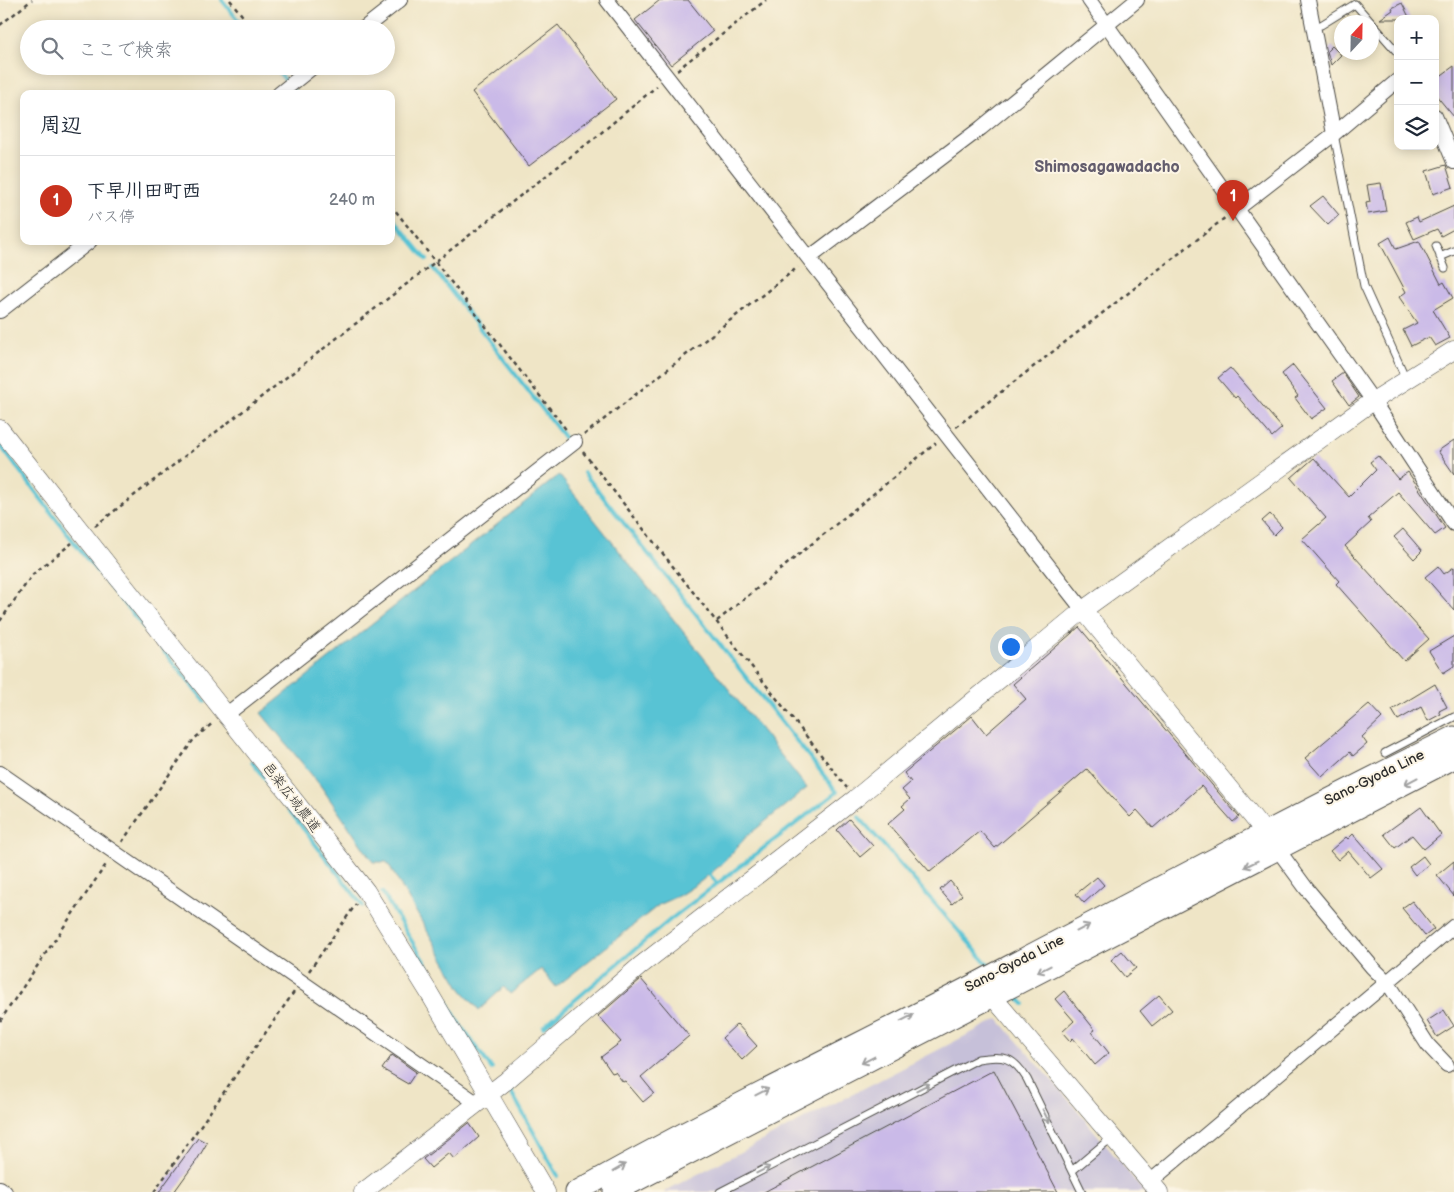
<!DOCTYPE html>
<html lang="ja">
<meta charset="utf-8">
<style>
body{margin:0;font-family:"Balsamiq Sans","Klee One",sans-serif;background:#f6f6f7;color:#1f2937}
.controls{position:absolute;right:15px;top:15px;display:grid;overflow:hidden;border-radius:10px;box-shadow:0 2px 12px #0003}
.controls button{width:45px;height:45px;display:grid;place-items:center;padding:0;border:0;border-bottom:1px solid #e0e1e3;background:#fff;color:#1f2937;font:25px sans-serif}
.compass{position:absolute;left:1334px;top:15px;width:45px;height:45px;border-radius:50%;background:#fff;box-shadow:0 2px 12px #0003;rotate:22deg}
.you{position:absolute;left:1010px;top:646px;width:18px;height:18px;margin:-12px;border:4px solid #fff;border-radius:50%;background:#1a73e8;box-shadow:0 0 0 8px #1a73e833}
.badge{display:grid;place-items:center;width:32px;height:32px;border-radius:50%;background:#c8321e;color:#fff;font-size:16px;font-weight:700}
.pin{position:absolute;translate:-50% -41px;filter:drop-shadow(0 1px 2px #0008)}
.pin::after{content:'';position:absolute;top:26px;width:18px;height:15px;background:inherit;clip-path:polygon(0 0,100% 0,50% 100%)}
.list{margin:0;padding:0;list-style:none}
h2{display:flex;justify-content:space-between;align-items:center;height:65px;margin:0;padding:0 20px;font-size:21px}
h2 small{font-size:16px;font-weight:400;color:#747a83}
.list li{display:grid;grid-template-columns:32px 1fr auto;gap:15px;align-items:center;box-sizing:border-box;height:90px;padding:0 20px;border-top:1px solid #e0e1e3}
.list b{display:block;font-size:19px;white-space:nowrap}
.list p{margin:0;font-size:16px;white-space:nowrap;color:#747a83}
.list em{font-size:16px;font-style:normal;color:#747a83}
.icon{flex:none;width:28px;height:28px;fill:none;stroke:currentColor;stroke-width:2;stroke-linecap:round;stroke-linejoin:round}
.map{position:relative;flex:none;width:1454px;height:1192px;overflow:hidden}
.search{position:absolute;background:#fff;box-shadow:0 2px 12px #0003;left:20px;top:20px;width:375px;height:55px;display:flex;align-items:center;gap:12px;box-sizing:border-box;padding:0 18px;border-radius:28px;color:#747a83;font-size:19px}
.panel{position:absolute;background:#fff;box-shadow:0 2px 12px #0003;left:20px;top:90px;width:375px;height:155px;border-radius:10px}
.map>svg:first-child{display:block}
.industrial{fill:#c6c0d9}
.water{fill:#59c3d4;stroke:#427780}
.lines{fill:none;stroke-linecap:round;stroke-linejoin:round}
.stream{stroke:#59c3d4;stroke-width:4}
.building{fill:#cabae8}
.service-casing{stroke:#484742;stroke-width:9}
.minor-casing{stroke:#484742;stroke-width:16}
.tertiary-casing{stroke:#484742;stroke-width:19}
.primary-casing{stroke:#484742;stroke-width:23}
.path{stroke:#484742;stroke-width:2.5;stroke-dasharray:4 4;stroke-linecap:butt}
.service{stroke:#fff;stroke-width:7}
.minor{stroke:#fff;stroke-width:14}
.tertiary{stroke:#fff;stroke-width:18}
.primary{stroke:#fff;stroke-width:21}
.oneway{stroke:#a0a0a0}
.labels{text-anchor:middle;stroke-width:4;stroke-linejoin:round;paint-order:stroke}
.street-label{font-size:14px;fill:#2b2b2b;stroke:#fcf5e5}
.quarter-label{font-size:16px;font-weight:bold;fill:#635d6d;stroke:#fcf5e5}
</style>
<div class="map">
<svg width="1454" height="1192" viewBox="0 0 1454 1192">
<rect width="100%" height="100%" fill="#fcf5e5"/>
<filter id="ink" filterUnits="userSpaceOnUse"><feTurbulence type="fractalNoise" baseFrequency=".02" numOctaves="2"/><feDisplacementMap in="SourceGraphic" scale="10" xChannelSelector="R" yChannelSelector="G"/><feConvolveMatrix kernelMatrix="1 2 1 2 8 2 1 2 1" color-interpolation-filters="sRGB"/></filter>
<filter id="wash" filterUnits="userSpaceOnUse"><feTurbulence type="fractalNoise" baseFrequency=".0096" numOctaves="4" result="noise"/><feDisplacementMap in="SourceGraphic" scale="20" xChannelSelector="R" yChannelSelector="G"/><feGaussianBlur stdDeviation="1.12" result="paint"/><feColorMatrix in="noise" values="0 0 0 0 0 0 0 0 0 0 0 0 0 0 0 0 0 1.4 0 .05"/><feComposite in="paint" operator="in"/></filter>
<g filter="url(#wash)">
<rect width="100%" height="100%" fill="#efe5c6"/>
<path class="industrial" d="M998,1019L1073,1105L1144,1192H663Z"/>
<path class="water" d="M559,475L807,788L746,837L722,864L700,882L680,895L660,904L556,987L541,969L510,994L504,987L479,1010L461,989L387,862H373L320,785L261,713Z"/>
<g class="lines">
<path class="stream" d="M222,0L245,29
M274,66L286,81
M294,91L296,94
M391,216L427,260
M433,268L567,441
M0,445L86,558L205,701
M252,762L363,906
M859,817L991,968
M706,871L717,883
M382,892L433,976L460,1025L492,1069
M1014,993L1024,1004
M543,1027L671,919L837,792L584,473
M510,1090L558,1176"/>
</g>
<g id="blocks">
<path class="building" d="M660,0H688L713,31L671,65L635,20Z
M1402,3L1410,19H1380L1393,10L1392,8Z
M558,25L616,99L529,166L472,92Z
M1332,46L1341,55L1331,65L1327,51Z
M1454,66V117L1435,94V80Z
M1446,165L1453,187L1433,194L1426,171Z
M1381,183L1386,211L1368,214L1366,203L1370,202L1367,185Z
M1323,196L1339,215L1328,225L1310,206Z
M1454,206V229L1441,236L1437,229L1414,239L1406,222L1417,217L1419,222Z
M1390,237L1396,249L1419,241L1441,284L1444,282L1453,298L1433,310L1450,338L1435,346L1429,337L1411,346L1403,330L1417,323L1399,297L1406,292L1380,243Z
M1293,365L1327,408L1311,419L1295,398L1298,396L1282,374Z
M1230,368L1282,428L1272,437L1237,396L1235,398L1218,378Z
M1343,373L1359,397L1349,405L1332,381Z
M1454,440V474L1438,451Z
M1378,456L1398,479L1408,472L1445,528L1435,535L1398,492L1368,518L1371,522L1345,546L1429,639L1404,661L1336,584L1339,581L1302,539L1326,518L1291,478L1314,458L1349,497L1376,470L1370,462Z
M1270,514L1282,527L1274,535L1262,521Z
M1403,529L1422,551L1414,559L1394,537Z
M1438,566L1444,574L1454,567V610L1425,577Z
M1079,627L1239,817L1233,822L1201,786L1153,828L1137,810L1130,817L1087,769L995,848L980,831L930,872L888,824L905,809L902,806L910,799L902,790L911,782L904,773L972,716L986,734L1026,699L1013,684Z
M1454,636V666L1443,673L1429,651Z
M1435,684L1447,707L1439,711L1441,714L1428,721L1421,707L1398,720L1392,710Z
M1369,704L1382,718L1362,737L1367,744L1353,756L1350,752L1322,777L1305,758Z
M1421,807L1441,835L1424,849L1412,835L1395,848L1384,834Z
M849,819L873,846L860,857L837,830Z
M1353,834L1383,869L1371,878L1348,851L1338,860L1330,851L1346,837L1348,839Z
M1423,856L1429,864L1415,875L1409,867Z
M1454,861V896L1437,875Z
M1097,877L1104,885L1084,903L1076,894Z
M950,881L962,895L952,904L940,890Z
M1412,901L1434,929L1425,936L1402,908Z
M1122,951L1136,968L1125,977L1111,960Z
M641,979L689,1036L641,1077L654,1093L643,1102L625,1081L623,1082L615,1072L612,1073L601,1057L621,1042L598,1016Z
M1064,991L1095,1030L1092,1032L1109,1053L1095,1065L1073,1038L1070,1041L1062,1032L1074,1021L1055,999Z
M1159,995L1172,1010L1152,1026L1140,1011Z
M1444,1010L1454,1026L1437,1037L1427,1021Z
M737,1024L757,1046L742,1060L722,1038Z
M392,1055L416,1072L408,1084L382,1069Z
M994,1070L1058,1192H764Z
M469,1123L479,1137L454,1159L449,1153L431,1168L423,1159Z
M198,1138L207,1143L197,1160L174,1192H159Z"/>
</g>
</g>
<g filter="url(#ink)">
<use href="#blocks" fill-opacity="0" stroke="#484742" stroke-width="1"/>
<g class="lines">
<defs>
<path id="service" d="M1313,26L1321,25L1355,4L1398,53
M1334,134L1364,286L1406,379
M1436,246L1445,268
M1440,257L1454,251
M1385,753L1454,717
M1073,1170L1111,1138
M720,1192L978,1059C1003,1055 1013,1056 1027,1079L1082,1192"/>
<path id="minor" d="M607,0L1083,610
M1089,0L1373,401L1454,524
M1308,0L1334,134
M363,29L400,0
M279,94L314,66
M1435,116L1454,162
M1237,209L1334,134L1398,80
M809,258L981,128L1137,0
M0,311L90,241
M227,714L575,442
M0,773L478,1104
M1273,843L1306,888L1372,967L1388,983L1428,1045L1447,1065
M1151,1181L1454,926
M0,1188L5,1192"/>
<path id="tertiary" d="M0,429L366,891L428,991L546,1192
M1083,610L1265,832
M992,996L1159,1192
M363,1192L506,1081L640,966L855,799L1083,610L1373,401L1454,350"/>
<path id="primary" d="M576,1192C709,1117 846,1051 981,981C1139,899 1294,815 1454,737
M614,1192L1454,758"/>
</defs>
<use href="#service" class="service-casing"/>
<use href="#minor" class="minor-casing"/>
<use href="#tertiary" class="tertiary-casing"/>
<use href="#primary" class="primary-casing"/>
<path class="path" d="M230,0L253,29
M0,25L32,0
M677,70L766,0
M391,205L568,432
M956,427L1226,217
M584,435L798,267
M583,452L847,788
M95,526L596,137L657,86
M0,621L33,574L72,543
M717,621L936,443
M122,842L194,739L214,722
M309,971L356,904
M0,1021L107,863
M154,1192L294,992"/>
<use href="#service" class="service"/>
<use href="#minor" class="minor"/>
<use href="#tertiary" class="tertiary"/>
<use href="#primary" class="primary"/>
</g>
<defs><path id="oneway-shaft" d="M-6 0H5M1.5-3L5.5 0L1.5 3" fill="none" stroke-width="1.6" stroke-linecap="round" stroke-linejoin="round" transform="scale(1.25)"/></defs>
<g class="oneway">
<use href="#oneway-shaft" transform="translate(1411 781) rotate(152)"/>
<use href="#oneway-shaft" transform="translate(1251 864) rotate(154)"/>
<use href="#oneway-shaft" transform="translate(1083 928) rotate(-28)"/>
<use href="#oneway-shaft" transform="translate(1044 969) rotate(153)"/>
<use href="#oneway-shaft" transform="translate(907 1018) rotate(-27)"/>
<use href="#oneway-shaft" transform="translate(868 1060) rotate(153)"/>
<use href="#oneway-shaft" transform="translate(923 1087) rotate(-27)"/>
<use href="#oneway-shaft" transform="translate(762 1092) rotate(-27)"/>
<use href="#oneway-shaft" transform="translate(1046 1116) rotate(63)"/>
<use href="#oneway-shaft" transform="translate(619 1168) rotate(-30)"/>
<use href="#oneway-shaft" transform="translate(763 1170) rotate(-27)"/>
</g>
</g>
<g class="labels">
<g class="street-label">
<text transform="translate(1374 777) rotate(-26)" y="5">Sano-Gyoda Line</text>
<text transform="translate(292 797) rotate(52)" y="5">邑楽広域農道</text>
<text transform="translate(1014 963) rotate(-27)" y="5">Sano-Gyoda Line</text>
</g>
<g class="quarter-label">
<text x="1107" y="172">Shimosagawadacho</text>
</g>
</g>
</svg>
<div class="controls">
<button>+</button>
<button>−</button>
<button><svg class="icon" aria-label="layers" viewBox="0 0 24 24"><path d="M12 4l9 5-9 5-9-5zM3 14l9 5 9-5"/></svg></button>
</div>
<svg class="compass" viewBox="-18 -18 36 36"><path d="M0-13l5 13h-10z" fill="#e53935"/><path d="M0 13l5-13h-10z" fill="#747a83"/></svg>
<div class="you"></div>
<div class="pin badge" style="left:1233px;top:221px">1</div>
<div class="search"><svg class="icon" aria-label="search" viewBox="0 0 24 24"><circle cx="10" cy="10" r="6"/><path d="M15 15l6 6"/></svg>ここで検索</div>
<section class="panel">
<h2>周辺<small></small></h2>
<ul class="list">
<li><span class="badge">1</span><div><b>下早川田町西</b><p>バス停</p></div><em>240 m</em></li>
</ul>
</section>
</div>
